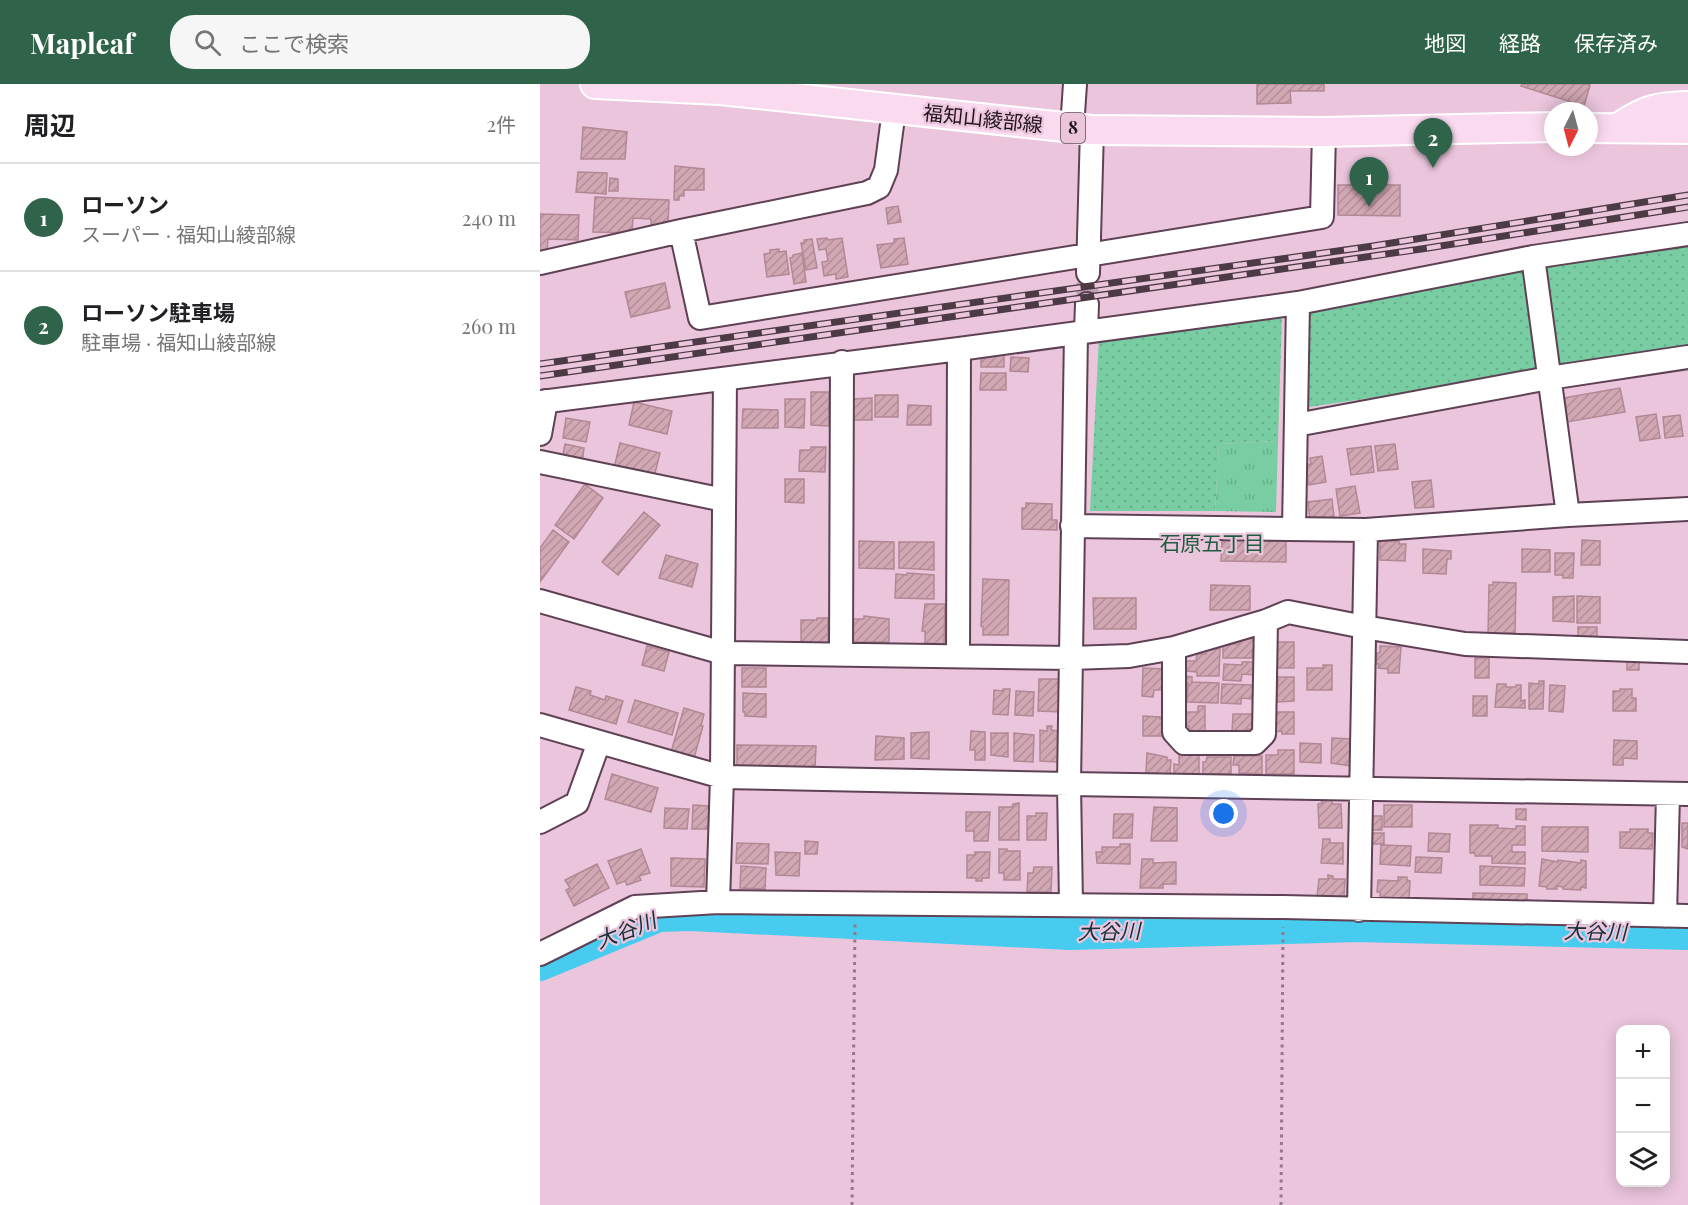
<!DOCTYPE html>
<html lang="ja">
<meta charset="utf-8">
<style>
body{margin:0;font-family:"Playfair Display","Noto Sans JP",serif;background:#f6f6f6;color:#202124}
.controls{position:absolute;right:18px;bottom:18px;display:grid;overflow:hidden;border-radius:12px;box-shadow:0 3px 15px #0003}
.controls button{width:54px;height:54px;display:grid;place-items:center;padding:0;border:0;border-bottom:2px solid #e0e0e0;background:#fff;color:#202124;font:30px sans-serif}
.compass{position:absolute;left:1004px;top:18px;width:54px;height:54px;border-radius:50%;background:#fff;box-shadow:0 3px 15px #0003;rotate:186deg}
.you{position:absolute;left:684px;top:730px;width:21px;height:21px;margin:-15px;border:4px solid #fff;border-radius:50%;background:#1a73e8;box-shadow:0 0 0 9px #1a73e833}
.badge{display:grid;place-items:center;width:39px;height:39px;border-radius:50%;background:#2f644a;color:#fff;font-size:20px;font-weight:700}
.pin{position:absolute;translate:-50% -50px;filter:drop-shadow(0 2px 3px #0008)}
.pin::after{content:'';position:absolute;top:32px;width:21px;height:18px;background:inherit;clip-path:polygon(0 0,100% 0,50% 100%)}
.list{margin:0;padding:0;list-style:none}
h2{display:flex;justify-content:space-between;align-items:center;height:78px;margin:0;padding:0 24px;font-size:26px}
h2 small{font-size:20px;font-weight:400;color:#757577}
.list li{display:grid;grid-template-columns:39px 1fr auto;gap:18px;align-items:center;box-sizing:border-box;height:108px;padding:0 24px;border-top:2px solid #e0e0e0}
.list b{display:block;font-size:22px;white-space:nowrap}
.list p{margin:0;font-size:20px;white-space:nowrap;color:#757577}
.list em{font-size:20px;font-style:normal;color:#757577}
.icon{flex:none;width:33px;height:33px;fill:none;stroke:currentColor;stroke-width:2;stroke-linecap:round;stroke-linejoin:round}
.map{position:relative;flex:none;width:1148px;height:1121px;overflow:hidden}
header{display:flex;align-items:center;gap:36px;box-sizing:border-box;height:84px;padding:0 30px;background:#2f644a;color:#fff}
header strong{font-size:28px}
nav{display:flex;gap:33px;margin-inline-start:auto;font-size:21px}
.search{width:420px;height:54px;background:#f6f6f6;display:flex;align-items:center;gap:15px;box-sizing:border-box;padding:0 21px;border-radius:24px;color:#757577;font-size:22px}
main{display:flex}
aside{flex:1;background:#fff}
.map>svg:first-child{display:block}
.grass{fill:url(#grass-dots)}
.park{fill:url(#park-tufts)}
.lines{fill:none;stroke-linecap:round;stroke-linejoin:round}
.river{stroke:#47cbef;stroke-width:32}
.building{fill:url(#building-hatch);stroke:#b18893;stroke-width:1.5}
.minor-tunnel{stroke:#c2a2b6;stroke-width:22;stroke-dasharray:22 11;stroke-linecap:butt}
.minor-casing{stroke:#5f4155;stroke-width:26}
.major-casing{stroke:#fff;stroke-width:32}
.path{stroke:#937889;stroke-width:3;stroke-dasharray:3 4.5;stroke-linecap:butt}
.minor{stroke:#fff;stroke-width:22}
.major{stroke:#fadaef;stroke-width:28}
.rail-casing{stroke:#4c3a45;stroke-width:7}
.rail{stroke:#eac5dc;stroke-width:4.5;stroke-dasharray:14;stroke-linecap:butt}
.labels{text-anchor:middle;stroke-width:4.5;stroke-linejoin:round;paint-order:stroke}
.shield{fill:#eac5dc;stroke:#5d4956;stroke-width:1.5}
.shield-label{font-size:18px;font-weight:bold;fill:#21141c}
.street-label{font-size:20px;fill:#21141c;stroke:#eac5dc}
.neighbourhood-label{font-size:21px;fill:#1d5c3f;stroke:#eac5dc}
.water-label{font-size:21px;font-style:italic;fill:#143038;stroke:#eac5dc}
</style>
<header>
<strong>Mapleaf</strong>
<div class="search"><svg class="icon" aria-label="search" viewBox="0 0 24 24"><circle cx="10" cy="10" r="6"/><path d="M15 15l6 6"/></svg>ここで検索</div>
<nav><a>地図</a><a>経路</a><a>保存済み</a></nav>
</header>
<main>
<aside>
<h2>周辺<small>2件</small></h2>
<ul class="list">
<li><span class="badge">1</span><div><b>ローソン</b><p>スーパー · 福知山綾部線</p></div><em>240 m</em></li>
<li><span class="badge">2</span><div><b>ローソン駐車場</b><p>駐車場 · 福知山綾部線</p></div><em>260 m</em></li>
</ul>
</aside>
<div class="map">
<svg width="1148" height="1121" viewBox="0 0 1148 1121">
<defs>
<pattern id="grass-dots" width="8" height="8" patternUnits="userSpaceOnUse" patternTransform="scale(1.5)"><rect width="8" height="8" fill="#78cea2"/><path d="M2 2h.1M6 6h.1" fill="none" stroke="#68b08b" stroke-width="1.8" stroke-linecap="round"/></pattern>
<pattern id="park-tufts" width="24" height="20" patternUnits="userSpaceOnUse" patternTransform="scale(1.5)"><rect width="24" height="20" fill="#78cea2"/><path d="M3 7l-1-3M5 7V3M7 7l1-3M15 17l-1-3M17 17v-4M19 17l1-3" fill="none" stroke="#68b08b"/></pattern>
<pattern id="building-hatch" width="6" height="6" patternUnits="userSpaceOnUse" patternTransform="scale(1.5)"><rect width="6" height="6" fill="#d1a7b3"/><path d="M-1 1l2-2M0 6l6-6M5 7l2-2" fill="none" stroke="#b38f99"/></pattern>
</defs>
<rect width="100%" height="100%" fill="#eac5dc"/>
<path class="grass" d="M1148,159V268L762,324V216Z
M742,231L738,357L679,360L675,427H550L559,253Z"/>
<path class="park" d="M738,357L736,428L675,427L679,360Z"/>
<g class="lines">
<path class="river" d="M0,881L119,832L150,831L530,850L817,842L1148,850"/>
</g>
<path class="building" d="M717,0H784V7H750L751,19L717,20Z
M982,0H1047L1050,1L1044,22L981,2Z
M43,43L87,48L85,75H41Z
M135,82L164,85V106H144V112H139V116H134Z
M38,88L67,89L66,110L36,108Z
M70,94L78,95V107H69Z
M798,101H860V132L798,131Z
M55,113L129,116L128,141H111V135L93,134L92,149L53,148Z
M358,122L361,138L348,140L346,124Z
M0,130L39,131L38,156L8,155L7,168H0Z
M287,154L288,156L302,154L308,193L296,195V190L284,192L282,178L288,177L286,165L279,166L277,155Z
M364,154L368,180L341,184L337,161L354,159V155Z
M272,155L277,184L266,186L261,159H264V156Z
M239,165V168L246,167L249,190L227,193L224,170L230,169V166Z
M262,169L266,198L254,200L250,174L253,173V171Z
M125,199L130,224L91,233L85,208Z
M441,271H464V283H441Z
M471,273L489,274L488,288L470,287Z
M441,289H466V306H440Z
M1080,304L1085,328L1027,338L1023,314Z
M271,308H289V342L271,341Z
M335,311H358V333H335Z
M332,314V336H312L311,315Z
M245,315H265L264,344L245,343Z
M94,318L132,327L127,350L89,341Z
M368,321L391,322V341H367Z
M203,325L238,326V344H202Z
M1116,330L1120,354L1100,357L1096,333Z
M1140,331L1143,352L1125,354L1123,333Z
M26,334L50,338L46,358L23,354Z
M80,359L120,369L114,393L74,384Z
M25,360L44,364L42,379L22,376Z
M855,360L858,385L838,387L835,362Z
M831,362L834,388L811,391L807,365Z
M271,363H286L285,388L259,387L260,366H271Z
M782,372L786,398L769,401L764,381L771,380L770,374Z
M245,395H264V419L245,418Z
M891,396L894,423L875,424L872,398Z
M45,400L63,414L34,455L15,441Z
M815,402L820,429L800,432L796,405Z
M792,415L794,433L770,436L768,418Z
M486,419L512,420V436H517V446L482,445V424H486Z
M104,428L120,441L78,491L62,478Z
M13,446L29,458L0,498V464Z
M1042,456L1060,457V481H1041Z
M319,457L354,458V485L319,484Z
M682,457H746V478L681,477Z
M840,457H859V460H866L865,477L840,476Z
M359,458H394V486L359,484Z
M883,465L911,467V475H907L906,490L883,489Z
M982,465L1010,466V488H982Z
M1015,469H1034L1033,494H1023V491H1015Z
M126,471L158,480L152,503L119,494Z
M367,489L394,491V515L355,514L356,490L367,491Z
M443,495L469,496L468,551H443V543L441,542Z
M953,498L976,499L975,549H966L965,552L948,551L949,501H953Z
M671,501L710,502V526H670Z
M1034,512V538L1013,537V513Z
M1037,512L1060,513V539H1037Z
M553,514H596V545H554Z
M385,520H405L404,560L385,559V547H382Z
M324,532L349,535V558H310L311,535H324Z
M277,534H288V559H261V536H277Z
M1038,543H1057V554H1038Z
M699,554L715,555L714,566H712V574H683V560H699Z
M737,558H754V584H737Z
M107,562L129,568L124,587L102,581Z
M840,562L861,563L859,589H848V585L838,584L839,580H836L837,569H840Z
M667,564L680,565L679,592H657V588L646,587V577H656L657,570H666Z
M935,574H949V594H935Z
M1087,575H1099V586H1087Z
M702,578H714V591L702,590L701,597L683,596L684,580L702,581Z
M783,581H792V606H767V584H783Z
M202,584H226V603H202Z
M603,584L625,585L624,606H614L613,613L602,612Z
M645,592L652,593V598L679,599L678,619L647,618L648,599L645,600Z
M738,593H754V617L737,618Z
M499,595H519L521,628L498,627Z
M999,597H1004L1003,625H989V599L999,600Z
M682,600L713,601L712,615L701,614V620L681,619Z
M957,600H966V603H976V601H981V617L985,616V624L955,623Z
M1010,601L1025,602L1023,628L1009,627Z
M36,603L51,607L50,611L65,616L66,612L83,617L76,640L29,626Z
M463,605H470L468,631L453,630L454,606L463,607Z
M1080,605H1092V614H1096V627H1073V607H1080Z
M476,607L494,608L493,632L475,631Z
M203,609L226,610V633L205,632V628H203Z
M933,612H947V632H933Z
M95,616L138,629L132,651L88,638Z
M658,622H665V648L649,647V642H645V628H658Z
M144,624L164,630L161,642H163L154,674L131,668Z
M735,628H754V650H742V647L735,648Z
M693,630H712V645H707V649L692,648Z
M603,632L620,633V635H623V652H603Z
M507,642H512L511,646L518,647V678L500,677V646L507,647Z
M431,647L445,648V676H435V666H430Z
M389,648V675L371,674V649Z
M451,649H468V673L451,671Z
M474,649L494,651L493,678L474,677Z
M336,652L364,654V675L335,676Z
M792,654L812,655L811,682L791,679Z
M1074,656L1097,657V675L1083,674V681H1073Z
M760,659L781,660V679L760,678Z
M197,661L276,662L275,685L197,683Z
M738,666H754V690H726V671H738Z
M607,669L627,673V676H631L630,690L606,689Z
M639,670H659V690H634V680L639,681Z
M694,672H722V690L699,689V681H693Z
M667,673H691V690H663V678H666Z
M72,690L118,704L111,728L65,715Z
M782,715H792V720H801L802,744H779L778,720L782,719Z
M479,719V756H459V723H472L473,720Z
M153,721L169,722L168,745H152Z
M844,721H872V743H844Z
M614,723L637,724V757H611Z
M125,724L149,725L147,745L124,744Z
M976,725H986V736L976,735Z
M426,728H450L448,757H434V747H426Z
M496,729H507L506,756H487V732H496Z
M574,730H593L592,754H573Z
M833,732H842V746H832Z
M1142,739H1148V765L1142,763Z
M930,741H958V744L976,745V742H985V761H972V768H985V780L952,779V772H935V769H930Z
M1002,743H1048V768L1002,767Z
M1090,745H1108V749H1113L1112,765L1080,764V748H1090Z
M832,749H844V760H832Z
M889,749L910,750L909,768L888,767Z
M783,755H790V759H803V780L781,779Z
M265,757L278,758L277,770H265Z
M197,759L229,760L228,780L196,779Z
M580,760H590V780L557,779L556,768H562V763H580Z
M841,761L871,762L870,782L840,780Z
M101,765L110,789L99,792L101,796L87,801L85,797L77,800L68,777Z
M459,765H467V767H480V796H464V789H459Z
M235,768L260,769L259,792L236,791Z
M435,768H450L449,794H442V797H436V794H427V771H435Z
M876,773L902,774L901,789L875,788Z
M131,774L165,775L164,803L131,802Z
M602,775H613V779L636,778V800H623V804H600Z
M1002,775L1018,778V776L1041,779V776L1046,777V804L1041,803V806L1023,805V803L1017,802V805H1007V803L999,802Z
M57,780L69,804L34,822L26,806L30,804L25,796Z
M201,782L226,784L225,805L200,804Z
M940,782L985,784L984,802L940,801Z
M494,783H512L511,808H487L488,789H493Z
M788,791L793,792V795H805L804,813H777L779,795H788Z
M858,793H867V796L870,797L869,816L840,812V808H837L838,796L858,797Z
M933,809L987,810V817L933,816Z"/>
<g class="lines">
<path class="minor-tunnel" d="M547,220L548,189"/>
<defs>
<path id="minor" d="M532,44L535,0
M141,147L160,234L782,133L784,48
M993,173L1028,431
M0,179L141,147L327,109L339,103L346,86L354,26
M548,189L552,46
M546,248L547,220
M0,318L419,265L758,219L993,173L1148,150
M756,341L1009,294L1148,273
M0,350L6,317
M0,378L184,416
M532,442L826,446L1028,431L1148,425
M754,445L758,219
M0,517L183,569L531,574L589,572L634,564L726,537L748,528L824,543L925,560L1148,568
M634,564V648L644,659H715L724,650L726,537
M301,570L302,278
M418,572L419,265
M0,641L182,693L529,700L1148,710
M0,738L37,719L59,658
M178,818L182,693L185,295
M531,821L529,700L536,249
M819,826L826,446
M1125,832L1128,710
M0,870L95,823L178,818L743,823L1148,832"/>
<path id="major" d="M55,0L180,6L552,46L784,48L1013,43
M1081,42C1107,25 1117,23 1148,22
M1049,44L1148,45"/>
</defs>
<use href="#minor" class="minor-casing"/>
<use href="#major" class="major-casing"/>
<path class="path" d="M312,1121L315,838
M741,1121L743,843"/>
<use href="#minor" class="minor"/>
<use href="#major" class="major"/>
<defs>
<path id="rail" d="M0,280L833,162L1148,111
M0,292L888,164L1148,123"/>
</defs>
<use href="#rail" class="rail-casing"/>
<use href="#rail" class="rail"/>
</g>
<g class="labels">
<rect class="shield" x="521" y="29" width="24" height="30" rx="4.5"/>
<g class="shield-label">
<text x="533" y="50">8</text>
</g>
<g class="street-label">
<text transform="translate(443 35) rotate(6)" y="7">福知山綾部線</text>
</g>
<g class="neighbourhood-label">
<text x="672" y="467">石原五丁目</text>
</g>
<g class="water-label">
<text transform="translate(86 847) rotate(-21)" y="7">大谷川</text>
<text transform="translate(569 848) rotate(-1)" y="7">大谷川</text>
<text transform="translate(1055 848) rotate(1)" y="7">大谷川</text>
</g>
</g>
</svg>
<div class="controls">
<button>+</button>
<button>−</button>
<button><svg class="icon" aria-label="layers" viewBox="0 0 24 24"><path d="M12 4l9 5-9 5-9-5zM3 14l9 5 9-5"/></svg></button>
</div>
<svg class="compass" viewBox="-18 -18 36 36"><path d="M0-13l5 13h-10z" fill="#e53935"/><path d="M0 13l5-13h-10z" fill="#757577"/></svg>
<div class="you"></div>
<div class="pin badge" style="left:829px;top:123px">1</div>
<div class="pin badge" style="left:893px;top:84px">2</div>
</div>
</main>
